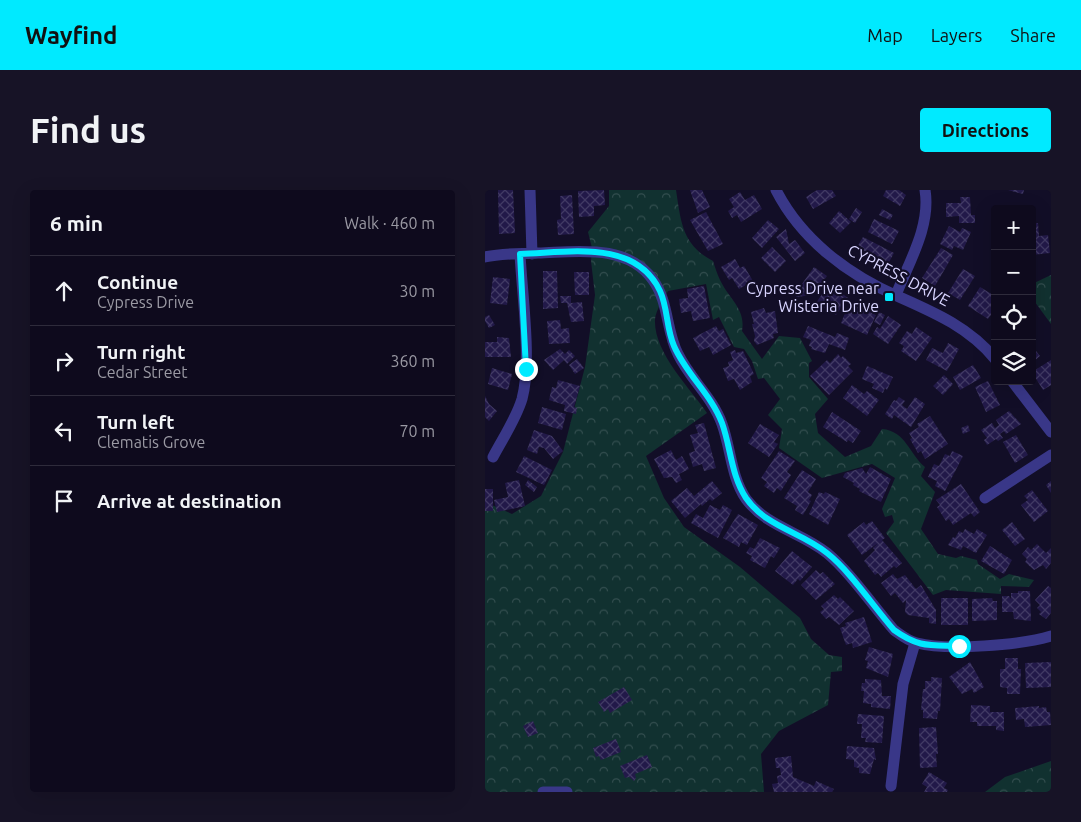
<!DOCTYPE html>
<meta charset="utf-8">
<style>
body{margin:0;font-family:Ubuntu,sans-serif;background:#171326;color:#f1f3f6}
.controls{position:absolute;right:15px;top:15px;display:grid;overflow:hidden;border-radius:5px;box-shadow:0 5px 20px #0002}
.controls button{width:45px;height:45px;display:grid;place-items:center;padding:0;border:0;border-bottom:1px solid #2e2b3b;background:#0e0a1d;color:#f1f3f6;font:25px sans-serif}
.stop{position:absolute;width:15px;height:15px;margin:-11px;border:4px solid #00eaff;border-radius:50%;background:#fff}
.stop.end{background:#00eaff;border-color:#fff;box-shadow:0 1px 5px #0008}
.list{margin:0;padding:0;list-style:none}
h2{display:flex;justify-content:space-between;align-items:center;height:65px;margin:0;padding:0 20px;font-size:21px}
h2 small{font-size:16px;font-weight:400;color:#9b9aa4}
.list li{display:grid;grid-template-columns:32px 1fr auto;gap:15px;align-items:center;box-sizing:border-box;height:70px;padding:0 20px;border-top:1px solid #2e2b3b}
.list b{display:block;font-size:19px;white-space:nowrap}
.list p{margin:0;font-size:16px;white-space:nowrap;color:#9b9aa4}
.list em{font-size:16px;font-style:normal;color:#9b9aa4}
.icon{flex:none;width:28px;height:28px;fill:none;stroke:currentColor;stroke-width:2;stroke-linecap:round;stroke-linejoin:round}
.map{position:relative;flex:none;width:566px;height:602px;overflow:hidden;border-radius:5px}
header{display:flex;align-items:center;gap:30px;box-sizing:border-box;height:70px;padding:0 25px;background:#00eaff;color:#111}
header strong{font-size:24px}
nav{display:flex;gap:28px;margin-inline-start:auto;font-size:18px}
.intro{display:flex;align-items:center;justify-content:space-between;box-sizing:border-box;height:120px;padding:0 30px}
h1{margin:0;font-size:35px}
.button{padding:12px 22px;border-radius:5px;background:#00eaff;color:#111;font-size:18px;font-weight:700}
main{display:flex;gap:30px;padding:0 30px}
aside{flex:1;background:#0e0a1d;border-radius:5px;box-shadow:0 5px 20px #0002}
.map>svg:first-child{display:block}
.forest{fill:url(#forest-crowns)}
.building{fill:url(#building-cross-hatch)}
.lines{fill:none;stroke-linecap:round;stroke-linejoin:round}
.minor{stroke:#393788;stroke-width:11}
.route{stroke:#00eaff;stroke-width:6}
.poi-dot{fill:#00eaff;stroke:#120e27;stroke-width:2}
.labels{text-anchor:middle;stroke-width:4.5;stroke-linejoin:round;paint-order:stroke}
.street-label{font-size:16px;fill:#d8d4ff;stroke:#120e27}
.poi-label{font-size:16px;fill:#d8d4ff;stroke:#120e27;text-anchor:end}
</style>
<header>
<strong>Wayfind</strong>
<nav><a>Map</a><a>Layers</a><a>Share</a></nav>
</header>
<div class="intro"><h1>Find us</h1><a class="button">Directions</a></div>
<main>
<aside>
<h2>6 min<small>Walk · 460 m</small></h2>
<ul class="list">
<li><svg class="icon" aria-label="ahead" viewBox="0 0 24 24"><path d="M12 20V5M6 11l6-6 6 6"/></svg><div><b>Continue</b><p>Cypress Drive</p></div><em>30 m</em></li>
<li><svg class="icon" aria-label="right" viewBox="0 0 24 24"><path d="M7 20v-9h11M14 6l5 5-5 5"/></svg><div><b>Turn right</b><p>Cedar Street</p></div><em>360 m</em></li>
<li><svg class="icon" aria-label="left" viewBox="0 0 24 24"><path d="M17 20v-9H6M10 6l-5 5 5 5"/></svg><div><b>Turn left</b><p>Clematis Grove</p></div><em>70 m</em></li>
<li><svg class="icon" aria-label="arrive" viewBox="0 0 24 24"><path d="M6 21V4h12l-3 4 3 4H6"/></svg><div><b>Arrive at destination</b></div></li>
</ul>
</aside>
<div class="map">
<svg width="566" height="602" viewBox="0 0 566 602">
<defs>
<pattern id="forest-crowns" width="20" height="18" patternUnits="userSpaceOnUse" patternTransform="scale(1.25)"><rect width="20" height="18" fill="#113130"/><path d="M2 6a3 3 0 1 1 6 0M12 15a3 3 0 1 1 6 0" fill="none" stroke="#334e4f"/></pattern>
<pattern id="building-cross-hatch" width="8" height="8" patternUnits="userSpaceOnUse" patternTransform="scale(1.25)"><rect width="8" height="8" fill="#221949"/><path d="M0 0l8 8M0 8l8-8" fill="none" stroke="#413a64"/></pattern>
</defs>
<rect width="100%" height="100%" fill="#120e27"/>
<path class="forest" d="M124,0H191C196,32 197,55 228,71C230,77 232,84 235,90C244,109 261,119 257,141L277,169L294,146L315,148L327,171L324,173V187L343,209L330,224L333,243L360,267L386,256L397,239C421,241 424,264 440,277L436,286L450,302L436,339L453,364L471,368L476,366L492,370L493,374L515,389L524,384L549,390L544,397L516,396V404L461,400L448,405L401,343L409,332L407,325L400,327L397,319L410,288L387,274L337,288L294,258L297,239L283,225L295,209L279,188L273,189L267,171L259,159L249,157L234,127L228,130L221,94L183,101C179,108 171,120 170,129C168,162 205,198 222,223L161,266L179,308L199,337L255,377L315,428L326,449L344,465L357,467V481L346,482L343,515L294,541L276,564L279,602H0V312L27,324L56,306L78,262L100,177L110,105L106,71L107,58L103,42L124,16Z
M566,85V134L547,108V94Z
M566,571V602H500L520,587Z"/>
<path class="building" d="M13,0H28L30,43L14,44Z
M119,0L120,15L109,16V26L94,27L93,1Z
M205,0H217L225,17L213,23Z
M332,0H347L351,6L328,19L321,7Z
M401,0H414L421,5L415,16L398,6Z
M523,0H539L538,4Z
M255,2L260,10L269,5L277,19L256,32L252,25L247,28L243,21L249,17L244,9Z
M87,5L89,44L73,45L72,30L76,29L75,6Z
M475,7H485L486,25H490V33H474V26L461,27V13H476Z
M371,18L377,22L370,33L364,29Z
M397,19L408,25L405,30L394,25Z
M354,21L366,32L355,43L344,33Z
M221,22L238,54L223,61L205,30Z
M389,29L414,41L407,54L383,42Z
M283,30L294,39L277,58L267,48Z
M547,33H553L554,46L563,45L565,63L547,65Z
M464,36L475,42L477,38L486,42L478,60L469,56L467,60L455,54Z
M301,39L304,54L310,50L320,63L310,71L291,47Z
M378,47L409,63L403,74L372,57Z
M287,57L301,71L290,82L276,68Z
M456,58L468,65L450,96L437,88Z
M547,66H550L551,83H547Z
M250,69L255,78L259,76L268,91L254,99L247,88L244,90L236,77Z
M329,77L342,86L328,105L311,107L310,94H317Z
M478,79L490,86L475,110L463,103Z
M58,81H72L73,118L58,119Z
M89,82H104V105H90Z
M8,87L25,89L22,115L5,113Z
M219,96L225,128L208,131L206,121L196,123L194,109L203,108L202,99Z
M495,97L510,106V119L503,129L483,116Z
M341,98L352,106L355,102L363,108L351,125L331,113Z
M75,106H86V113L97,112L99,131L86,132L82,113H76Z
M380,112L390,117L387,123L391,125L382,145L356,133L362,118L368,120L371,116L377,119Z
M279,118L281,123L290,121L293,143L288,144L289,148L272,155L269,151L270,146L267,134H269L266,122Z
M394,122L400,125L395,135L389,132Z
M4,125L10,135L4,138L0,131V127Z
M403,126L416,135L403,154L388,144L392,137L395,139Z
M75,130L76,139L84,138L85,153L64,154L62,131Z
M231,136L234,141L238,139L246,155L228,165L224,157L215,161L208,148Z
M323,136L350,147L352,143L364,148L360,160L344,154L340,163L326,159L327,157L324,156L326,150L318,147Z
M431,137L447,148L431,171L416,161L419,156L414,153L422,141L427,144Z
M12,147L24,148L26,167H0V152H12Z
M463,153L474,159L462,181L441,170L447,158L458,163Z
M547,156L555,166L547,173Z
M75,159L80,164L84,160L90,166L82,174L79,170L68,180L59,170Z
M250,160L251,163L258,161L269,184L265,186L267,192L255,200L249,189L243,191L238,178L244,176L243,172L248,170L245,162Z
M353,164L356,168L358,166L366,174L363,176L368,181L344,205L325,186L342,170L345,173Z
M92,169L99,178L90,184L84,175Z
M566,170V195L558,200L547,182Z
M488,175L496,188L475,200L468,187Z
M382,176L408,187L402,200L400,198L398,203L387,198L389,194L377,189Z
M7,178L27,184L23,200L3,194Z
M459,185L468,194L458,205L448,196Z
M73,190L95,196L89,217L92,218L91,224L79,221L80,215L64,210L67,197L71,198Z
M503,191L515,215L501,222L490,197Z
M367,195L379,204L382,201L394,210L382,226L358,208Z
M0,206L4,214L12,221L4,231L0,227Z
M414,207L420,211L417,215L422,219L430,207L440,214L426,237L409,225L407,229L400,224L409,210L411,211Z
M57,217L81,224L77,240L53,233Z
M524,221L536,234L521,244L519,241L515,244L518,248L513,251L511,249L502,255L499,250L502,248L496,240L507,233L510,238L514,235L511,230Z
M347,222L376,241L368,253L363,250L362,252L338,237Z
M445,226L463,254L440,269L436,261L433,263L425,249L427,248L424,243L434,237L432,234Z
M219,233L231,278L219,281L217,274L208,277L204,263L210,261L205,245L213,243L210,235Z
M275,234L294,245L289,252L293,254L284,267L263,253Z
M483,235L485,241L478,244L476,238Z
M49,240L67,246L78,261L68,269L59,258L54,257L52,264L42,260Z
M531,245L543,265L530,273L518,252Z
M186,260L191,270L197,266L204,279L194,284L197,290L191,293L187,287L179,288L169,269Z
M294,261L310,271L302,282L306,285L296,301L292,298L289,303L279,296L282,292L276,288Z
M467,261L478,266L460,301L450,296L452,291L443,287L449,274L454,276L460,264L465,266Z
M39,266L67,280L59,295L31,282Z
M385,277L406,289L396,312L374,301L375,299L368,295L369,293L358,287L360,283L377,278L381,284Z
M317,280L331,289L323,302L327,305L324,310L326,311L318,325L310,320L312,316L299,308Z
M34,290L40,316L12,322L9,310L23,307L20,293Z
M43,290L52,297L49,302L40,295Z
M227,291L237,303L227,311L225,309L217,316L216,314L200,328L186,311L202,298L209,306Z
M566,291V303L561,295Z
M476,294L495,322L489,327L486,323L468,335L464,329L461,331L452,317L455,315L451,310Z
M0,299H8V321H0Z
M547,300L563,321L549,332L536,315L543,310L539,306Z
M334,302L339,304L340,302L355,309L343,335L324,324Z
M225,315L235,320L238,315L247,320L233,348L206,333L211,324L218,328Z
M253,324L273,335L262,355L256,352L254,357L238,348Z
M387,331L400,348L397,350L417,373L411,378L409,376L396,387L393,383L390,385L379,371L390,360L388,358L393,353L377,365L362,345L379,332L381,335Z
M527,332L540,349L530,356L517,340Z
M480,339L489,344L492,339L502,345L491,363L478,356L476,360L463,355L468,347L470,348L474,341L478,343Z
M275,348L295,358L289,368L286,366L280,378L265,370L267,366L261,363L265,357L269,359Z
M552,354L561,363L566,358V373L561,379L558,375L549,380L540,372L542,369L537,364L543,357L546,360Z
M505,356L527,370L519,384L496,371Z
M307,361L327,377L315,391L313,389L308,395L290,381Z
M331,380L335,384L338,382L350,394L331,410L316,395Z
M408,384L412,389L420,385L431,399L436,395L451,420V434L444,433V428L423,425L420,422L421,410L418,413L410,403L406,406L396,393Z
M563,396L566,398V423L561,429L554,424L556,422L552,418L555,415L550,410Z
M533,401H545L546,431L529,429L528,422H517V406H524L526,409V403H533Z
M349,405L353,409L355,407L369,421L354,435L344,427L341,429L335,422L339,419L336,416Z
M456,408H483V435H456Z
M507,408L508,411H512V430L487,431V409Z
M379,427L387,452L368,458L367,453L361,455L355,438L361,436L360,433Z
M384,457L408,464L403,487L381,478L383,471L380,470Z
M520,468H533V479H536L535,504H522V498L515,497V479H520Z
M485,472L499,497L489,503L487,499L477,504L464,487Z
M566,472V497L541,498L540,473Z
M446,487L457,488L455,521H453L452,529L438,528V520H436L438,499H440V491H446Z
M380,489L396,490L397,506H406L405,519L386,517V514L378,513L379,501H376L377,493H380Z
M139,497L147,510L125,523L123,519L119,522L113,512Z
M486,515L505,516V522H519V541L511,540V536H492V532H485Z
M554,516V518L561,517L562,522H565L566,535L540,537L539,529L531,530L530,518Z
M373,524L399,526L397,553L380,552L381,548H376L377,534H372Z
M48,531L53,543L43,547L38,536Z
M451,537L453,564H451L452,577L435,578L434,538Z
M131,549L136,562L116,570L114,566L111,567L108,558Z
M362,556L389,558L391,570L389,569L385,584L374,583V578L369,577V570L361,569Z
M162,565L167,577L150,584L151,588L149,591L144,587L140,588L135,576Z
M306,566L308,587L329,596L331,591L349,599L347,602H289L287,594L293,593L292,586L296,585L295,578H291L290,568Z
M444,582L462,593L459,598L463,600L462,602H439L442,597L437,594Z"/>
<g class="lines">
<path class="minor" d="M45,0L47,64
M291,0C316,49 362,84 412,106C448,122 484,137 510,169
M0,67C17,63 35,64 53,63C91,62 142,53 168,90C184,112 181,141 193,164C205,189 228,208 237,234C246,259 246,287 261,309C282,337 316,342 342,363C366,383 388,416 409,440C416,445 423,451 432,453C462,461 537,455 566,446
M411,105C424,72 446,36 440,0
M527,191L566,242
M8,267C18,248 31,229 37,209C47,172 37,104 35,64
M500,308L566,265
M406,596L418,494L430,453
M58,602H82"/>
</g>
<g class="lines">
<path class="route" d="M41,179L35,64C81,63 150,48 175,101C183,118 181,138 189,156C201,184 226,204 237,233C246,258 246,285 261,308C281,337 316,342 342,363C365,381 388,416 409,440C434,458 445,455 474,456"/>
</g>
<rect class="poi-dot" x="399" y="102" width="10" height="10" rx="2.5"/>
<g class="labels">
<g class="street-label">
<text transform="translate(414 85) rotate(28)" y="6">CYPRESS DRIVE</text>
</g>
<g class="poi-label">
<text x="394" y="104">Cypress Drive near<tspan x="394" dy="18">Wisteria Drive</tspan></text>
</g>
</g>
</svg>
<div class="controls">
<button>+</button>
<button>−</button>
<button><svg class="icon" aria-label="locate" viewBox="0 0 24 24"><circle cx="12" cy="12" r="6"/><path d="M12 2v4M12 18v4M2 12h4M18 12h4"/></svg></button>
<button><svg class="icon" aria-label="layers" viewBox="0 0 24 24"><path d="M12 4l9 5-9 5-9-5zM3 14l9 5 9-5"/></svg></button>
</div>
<div class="stop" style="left:474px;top:456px"></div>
<div class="stop end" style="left:41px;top:179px"></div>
</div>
</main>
